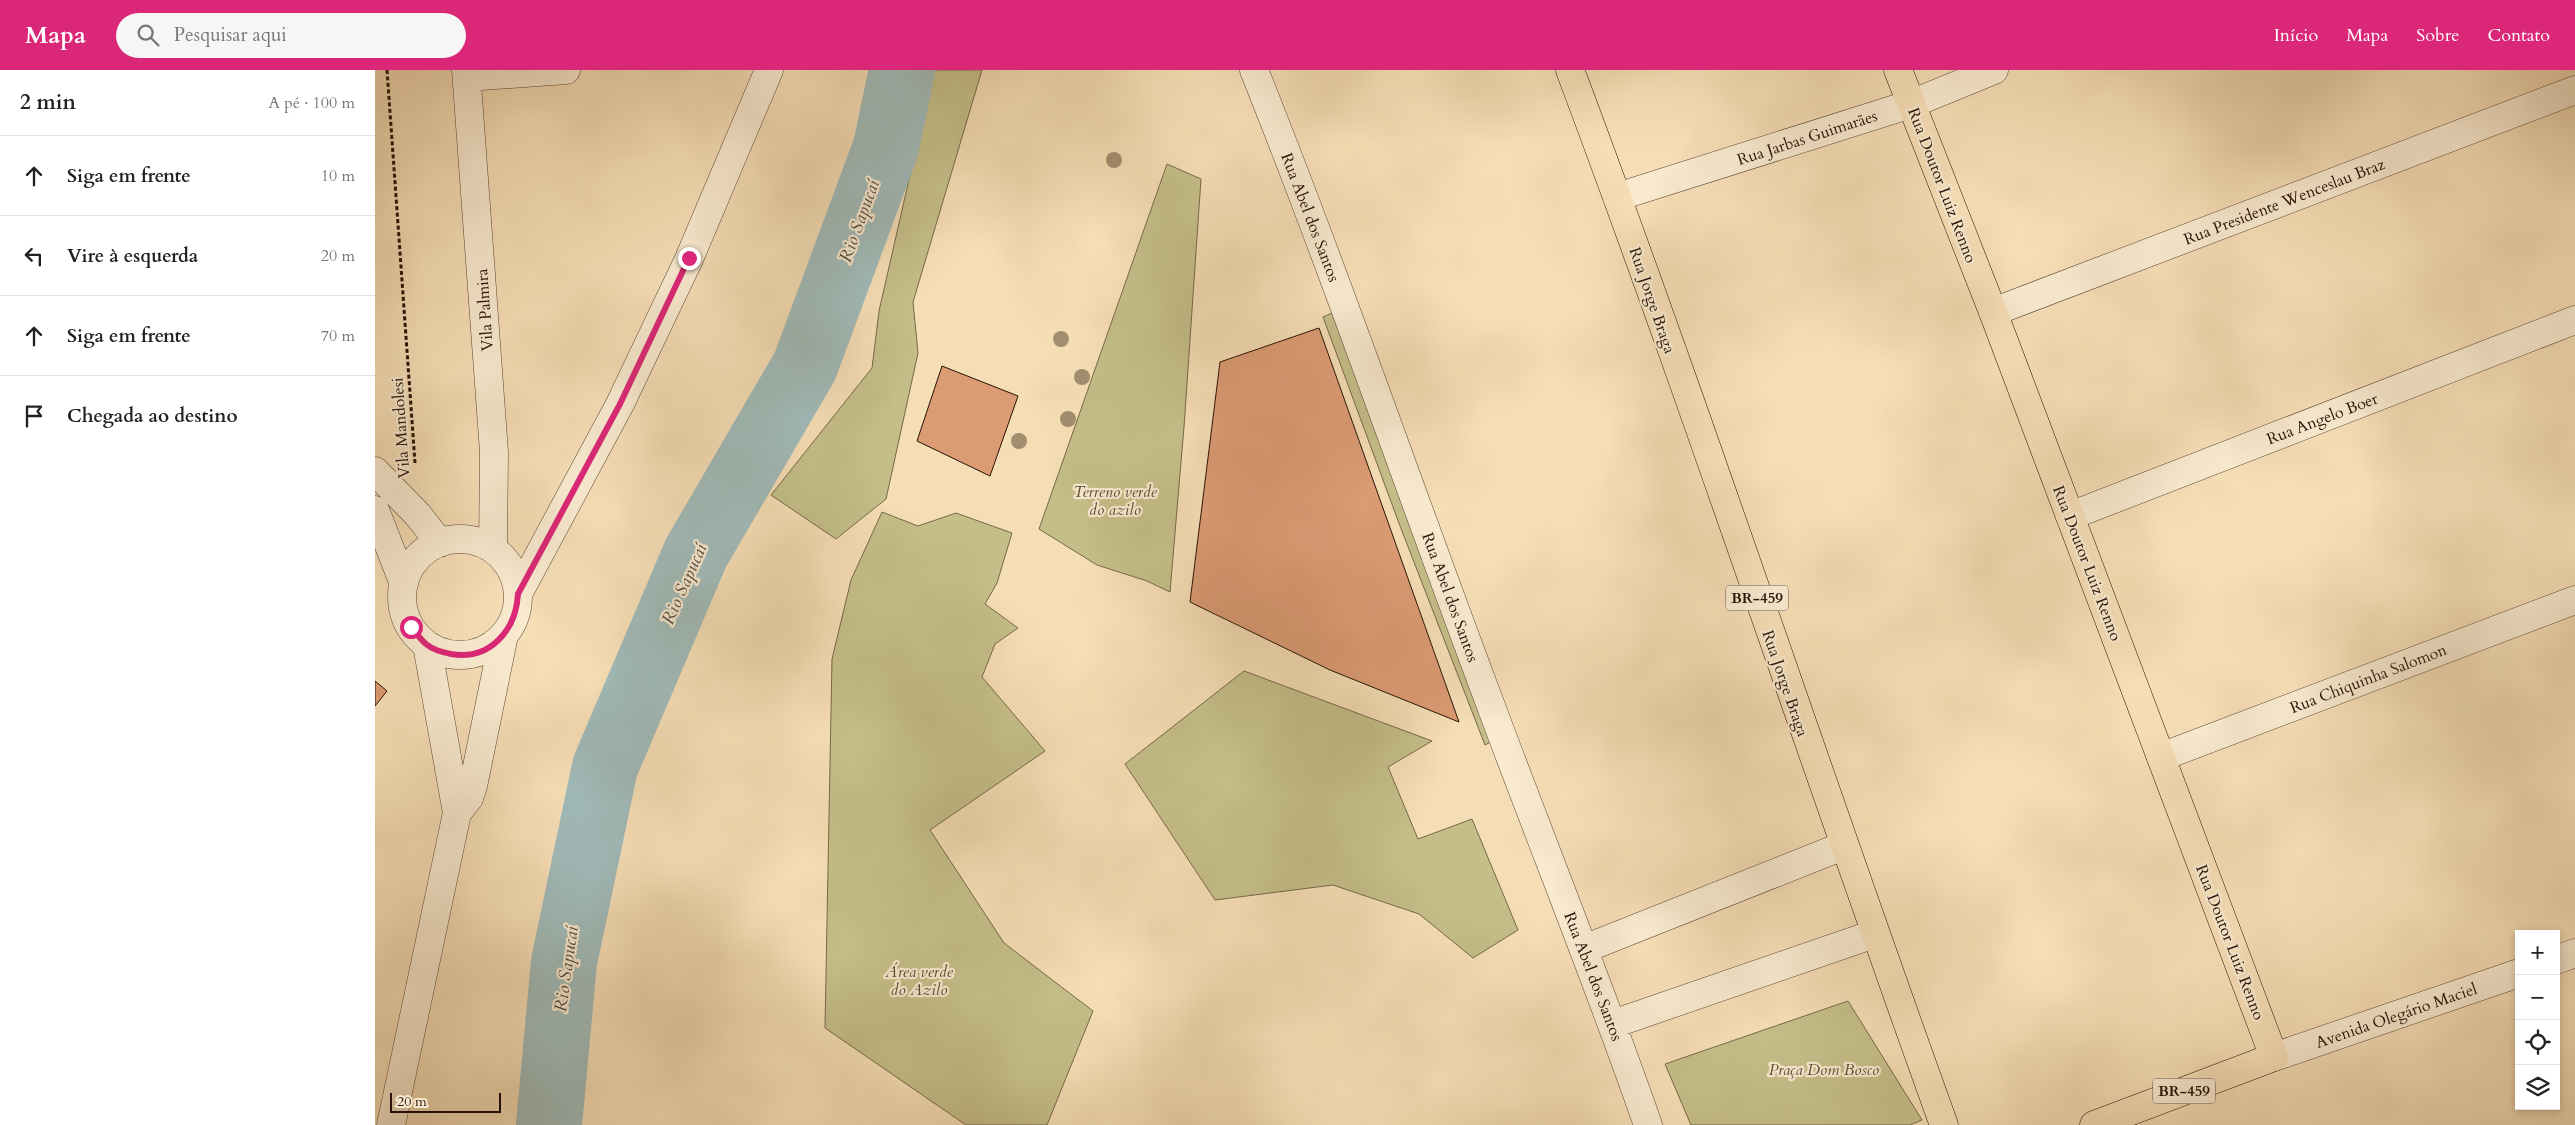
<!DOCTYPE html>
<html lang="pt">
<meta charset="utf-8">
<style>
body{margin:0;font-family:Cardo,serif;background:#f6f6f6;color:#222}
.controls{position:absolute;right:15px;bottom:15px;display:grid;overflow:hidden;border-radius:0px;box-shadow:0 2px 8px #0003}
.controls button{width:45px;height:45px;display:grid;place-items:center;padding:0;border:0;border-bottom:1px solid #e0e0e0;background:#fff;color:#222;font:25px sans-serif}
.scale{position:absolute;left:15px;bottom:12px;width:111px;box-sizing:border-box;padding-left:5px;border:2px solid #281209;border-top:0;font-size:14px;line-height:18px;white-space:nowrap;color:#281209;-webkit-text-stroke:4px #f8e9cf;paint-order:stroke}
.stop{position:absolute;width:15px;height:15px;margin:-11px;border:4px solid #db2777;border-radius:50%;background:#fff}
.stop.end{background:#db2777;border-color:#fff;box-shadow:0 1px 5px #0008}
.list{margin:0;padding:0;list-style:none}
h2{display:flex;justify-content:space-between;align-items:center;height:65px;margin:0;padding:0 20px;font-size:21px}
h2 small{font-size:16px;font-weight:400;color:#767676}
.list li{display:grid;grid-template-columns:32px 1fr auto;gap:15px;align-items:center;box-sizing:border-box;height:80px;padding:0 20px;border-top:1px solid #e0e0e0}
.list b{display:block;font-size:19px;white-space:nowrap}
.list em{font-size:16px;font-style:normal;color:#767676}
.icon{flex:none;width:28px;height:28px;fill:none;stroke:currentColor;stroke-width:2;stroke-linecap:round;stroke-linejoin:round}
.map{position:relative;flex:none;width:2200px;height:1055px;overflow:hidden}
header{display:flex;align-items:center;gap:30px;box-sizing:border-box;height:70px;padding:0 25px;background:#db2777;color:#fff}
header strong{font-size:24px}
nav{display:flex;gap:28px;margin-inline-start:auto;font-size:18px}
.search{width:350px;height:45px;background:#f6f6f6;display:flex;align-items:center;gap:12px;box-sizing:border-box;padding:0 18px;border-radius:28px;color:#767676;font-size:19px}
main{display:flex}
aside{flex:1;background:#fff}
.map>svg:first-child{display:block}
.green{fill:#c4be88;stroke:#766848}
.lines{fill:none;stroke-linecap:round;stroke-linejoin:round}
.river{stroke:#a0bab8;stroke-width:66}
.building{fill:#db9b73;stroke:#281209}
.minor-casing{stroke:#5b4534;stroke-width:29}
.trunk-casing{stroke:#281209;stroke-width:29}
.path{stroke:#281209;stroke-width:3;stroke-dasharray:4 2.5;stroke-linecap:butt}
.minor{stroke:#f8e9cf;stroke-width:28}
.trunk{stroke:#f5ddb5;stroke-width:28}
.tree{fill:#a28e6f}
.route{stroke:#db2777;stroke-width:6}
.labels{text-anchor:middle;stroke-width:4.5;stroke-linejoin:round;paint-order:stroke}
.shield{fill:#f8e9cf;stroke:#665244;stroke-width:1}
.shield-label{font-size:15px;font-weight:bold;fill:#281209}
.street-label{font-size:16px;fill:#281209;stroke:#f8e9cf}
.park-label{font-size:16px;font-style:italic;fill:#5f4e35;stroke:#f8e9cf}
.water-label{font-size:18px;font-style:italic;fill:#524d46;stroke:#f8e9cf}
</style>
<header>
<strong>Mapa</strong>
<div class="search"><svg class="icon" aria-label="search" viewBox="0 0 24 24"><circle cx="10" cy="10" r="6"/><path d="M15 15l6 6"/></svg>Pesquisar aqui</div>
<nav><a>Início</a><a>Mapa</a><a>Sobre</a><a>Contato</a></nav>
</header>
<main>
<aside>
<h2>2 min<small>A pé · 100 m</small></h2>
<ul class="list">
<li><svg class="icon" aria-label="ahead" viewBox="0 0 24 24"><path d="M12 20V5M6 11l6-6 6 6"/></svg><div><b>Siga em frente</b></div><em>10 m</em></li>
<li><svg class="icon" aria-label="left" viewBox="0 0 24 24"><path d="M17 20v-9H6M10 6l-5 5 5 5"/></svg><div><b>Vire à esquerda</b></div><em>20 m</em></li>
<li><svg class="icon" aria-label="ahead" viewBox="0 0 24 24"><path d="M12 20V5M6 11l6-6 6 6"/></svg><div><b>Siga em frente</b></div><em>70 m</em></li>
<li><svg class="icon" aria-label="arrive" viewBox="0 0 24 24"><path d="M6 21V4h12l-3 4 3 4H6"/></svg><div><b>Chegada ao destino</b></div></li>
</ul>
</aside>
<div class="map">
<svg width="2200" height="1055" viewBox="0 0 2200 1055">
<rect width="100%" height="100%" fill="#f5ddb5"/>
<filter id="stains"><feTurbulence type="fractalNoise" baseFrequency=".004" numOctaves="4"/><feColorMatrix values="0 0 0 0 .2 0 0 0 0 .09 0 0 0 0 .02 0 0 0 .5 -.17"/></filter>
<radialGradient id="worn" r=".72"><stop offset=".6" stop-color="#630" stop-opacity="0"/><stop offset="1" stop-color="#630" stop-opacity=".3"/></radialGradient>
<path class="green" d="M559,0H607L538,232L543,283L511,429L461,469L396,425L497,298L504,241Z
M792,94L826,109L809,357L795,522L772,511L722,495L664,459Z
M957,243L1121,669L1110,675L1025,456L948,247Z
M507,442L543,456L581,443L637,463L622,513L610,534L643,558L620,574L607,607L670,681L555,760L629,873L718,941L672,1055H591L450,958L457,589L476,510Z
M869,601L1057,671L1013,697L1043,769L1097,749L1143,860L1098,888L1044,844L958,815L840,830L750,694Z
M1473,931L1547,1050L1535,1055H1316L1290,994Z"/>
<g class="lines">
<path class="river" d="M174,1055L189,892L230,697L321,483L430,296L511,77L527,0"/>
</g>
<path class="building" d="M944,258L1084,652L955,600L815,532L845,292Z
M567,296L643,326L615,406L542,371Z
M0,611L12,621L0,636Z"/>
<g class="lines">
<defs>
<path id="minor" d="M91,0L119,382L118,479
M879,0C963,210 1036,424 1116,636C1168,776 1224,914 1273,1055
M92,7L191,0
M1242,127L1536,34L1619,0
M1618,242L2200,20
M0,401L43,445L65,473
M0,440L29,514
M1695,446L2200,250
M27 527a58 58 0 1 1 116 0a58 58 0 1 1-116 0Z
M143,524L245,334L314,189L394,0
M1786,687L2200,530
M82,743L94,728L98,716L129,565
M1209,879L1468,776
M2181,890L2200,883
M1238,954L1499,864
M1899,987L2144,903
M16,1055L82,743L52,575"/>
<path id="trunk" d="M1195,0C1326,349 1442,704 1569,1055
M1523,0L1618,242L1899,987L1719,1055"/>
</defs>
<use href="#minor" class="minor-casing"/>
<use href="#trunk" class="trunk-casing"/>
<path class="path" d="M12,0L40,393"/>
<use href="#minor" class="minor"/>
<use href="#trunk" class="trunk"/>
</g>
<g class="tree">
<circle cx="739" cy="90" r="8"/>
<circle cx="686" cy="269" r="8"/>
<circle cx="707" cy="307" r="8"/>
<circle cx="693" cy="349" r="8"/>
<circle cx="644" cy="371" r="8"/>
</g>
<g class="lines">
<path class="route" d="M36,557C41,562 45,569 51,574C58,580 67,582 76,584C115,591 141,560 143,524L245,334L314,188"/>
</g>
<g class="labels">
<g class="shield">
<rect x="1351" y="515.5" width="62" height="25" rx="4"/>
<rect x="1778" y="1008.5" width="62" height="25" rx="4"/>
</g>
<g class="shield-label">
<text x="1382" y="533">BR-459</text>
<text x="1809" y="1026">BR-459</text>
</g>
<g class="street-label">
<text transform="translate(1432 67) rotate(-18)" y="6">Rua Jarbas Guimarães</text>
<text transform="translate(1568 115) rotate(69)" y="6">Rua Doutor Luiz Renno</text>
<text transform="translate(1909 131) rotate(-21)" y="6">Rua Presidente Wenceslau Braz</text>
<text transform="translate(936 147) rotate(69)" y="6">Rua Abel dos Santos</text>
<text transform="translate(1278 230) rotate(71)" y="6">Rua Jorge Braga</text>
<text transform="translate(109 240) rotate(-94)" y="6">Vila Palmira</text>
<text transform="translate(1947 348) rotate(-21)" y="6">Rua Angelo Boer</text>
<text transform="translate(25 358) rotate(-94)" y="6">Vila Mandolesi</text>
<text transform="translate(1713 493) rotate(69)" y="6">Rua Doutor Luiz Renno</text>
<text transform="translate(1076 527) rotate(70)" y="6">Rua Abel dos Santos</text>
<text transform="translate(1993 608) rotate(-21)" y="6">Rua Chiquinha Salomon</text>
<text transform="translate(1411 613) rotate(71)" y="6">Rua Jorge Braga</text>
<text transform="translate(1856 872) rotate(69)" y="6">Rua Doutor Luiz Renno</text>
<text transform="translate(1219 906) rotate(69)" y="6">Rua Abel dos Santos</text>
<text transform="translate(2021 945) rotate(-19)" y="6">Avenida Olegário Maciel</text>
</g>
<g class="park-label">
<text x="740" y="427">Terreno verde<tspan x="740" dy="18">do azilo</tspan></text>
<text x="544" y="907">Área verde<tspan x="544" dy="18">do Azilo</tspan></text>
<text x="1449" y="1005">Praça Dom Bosco</text>
</g>
<g class="water-label">
<text transform="translate(484 151) rotate(-70)" y="6">Rio Sapucaí</text>
<text transform="translate(309 514) rotate(-66)" y="6">Rio Sapucaí</text>
<text transform="translate(191 899) rotate(-82)" y="6">Rio Sapucaí</text>
</g>
</g>
<rect width="100%" height="100%" filter="url(#stains)"/>
<rect width="100%" height="100%" fill="url(#worn)"/>
</svg>
<div class="controls">
<button>+</button>
<button>−</button>
<button><svg class="icon" aria-label="locate" viewBox="0 0 24 24"><circle cx="12" cy="12" r="6"/><path d="M12 2v4M12 18v4M2 12h4M18 12h4"/></svg></button>
<button><svg class="icon" aria-label="layers" viewBox="0 0 24 24"><path d="M12 4l9 5-9 5-9-5zM3 14l9 5 9-5"/></svg></button>
</div>
<div class="scale">20 m</div>
<div class="stop" style="left:36px;top:557px"></div>
<div class="stop end" style="left:314px;top:188px"></div>
</div>
</main>
